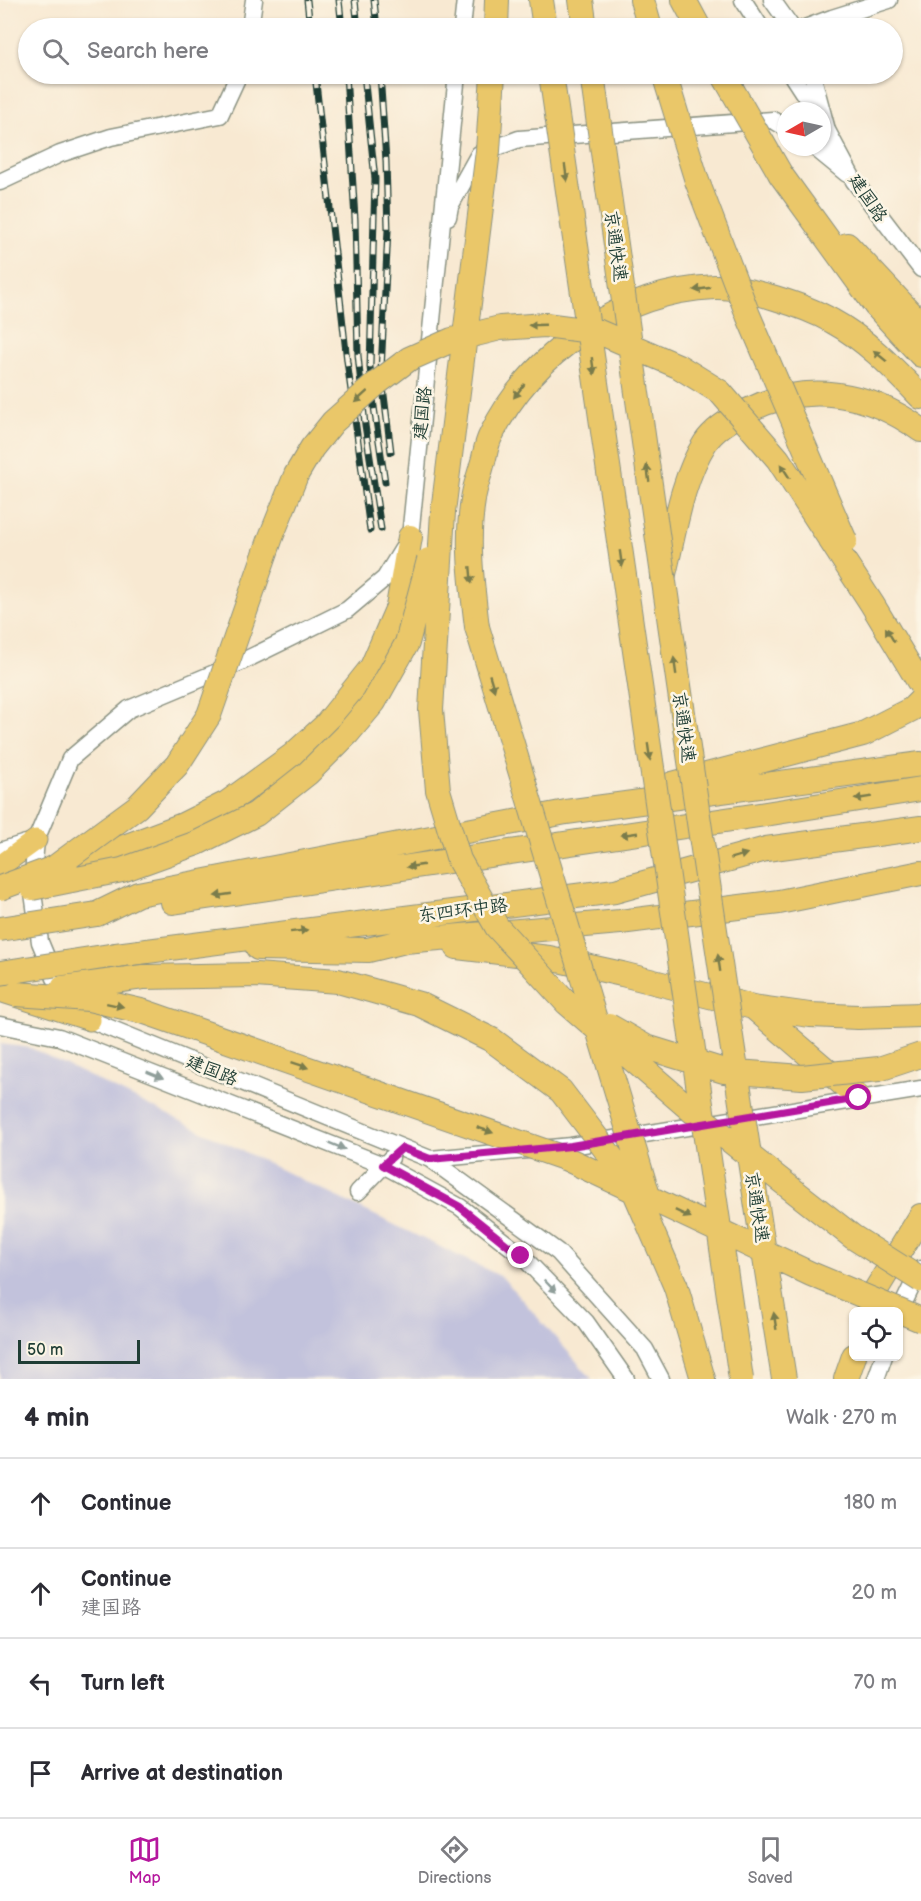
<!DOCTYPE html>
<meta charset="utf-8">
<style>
body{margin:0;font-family:"Balsamiq Sans","LXGW WenKai TC",sans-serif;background:#f2f2f3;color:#2b2b33}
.controls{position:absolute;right:18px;bottom:18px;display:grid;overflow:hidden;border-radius:9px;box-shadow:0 2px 4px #0004}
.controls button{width:54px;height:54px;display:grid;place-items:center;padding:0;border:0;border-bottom:2px solid #e1e1e2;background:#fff;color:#2b2b33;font:30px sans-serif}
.compass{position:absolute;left:777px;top:102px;width:54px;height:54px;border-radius:50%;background:#fff;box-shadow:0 2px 4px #0004;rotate:261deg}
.scale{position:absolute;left:18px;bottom:15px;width:122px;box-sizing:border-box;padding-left:6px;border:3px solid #1f3d34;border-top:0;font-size:16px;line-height:21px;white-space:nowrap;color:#1f3d34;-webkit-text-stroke:4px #fcf5e5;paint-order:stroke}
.stop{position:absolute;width:18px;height:18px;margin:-14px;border:4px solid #b5179e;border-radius:50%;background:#fff}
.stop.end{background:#b5179e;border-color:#fff;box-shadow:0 2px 6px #0008}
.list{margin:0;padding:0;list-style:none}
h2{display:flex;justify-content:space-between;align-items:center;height:78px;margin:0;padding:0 24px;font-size:26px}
h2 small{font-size:20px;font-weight:400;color:#7c7c81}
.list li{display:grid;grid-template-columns:39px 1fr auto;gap:18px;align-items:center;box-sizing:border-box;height:90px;padding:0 24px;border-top:2px solid #e1e1e2}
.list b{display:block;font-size:22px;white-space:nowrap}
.list p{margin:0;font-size:20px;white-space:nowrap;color:#7c7c81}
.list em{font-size:20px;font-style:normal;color:#7c7c81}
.icon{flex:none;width:33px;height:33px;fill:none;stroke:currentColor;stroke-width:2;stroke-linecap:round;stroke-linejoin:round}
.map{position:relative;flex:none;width:921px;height:1379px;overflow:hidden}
.search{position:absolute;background:#fff;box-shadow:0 2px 4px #0004;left:18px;right:18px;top:18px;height:66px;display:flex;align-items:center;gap:15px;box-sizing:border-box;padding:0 21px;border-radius:33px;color:#7c7c81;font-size:22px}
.sheet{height:438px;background:#fff}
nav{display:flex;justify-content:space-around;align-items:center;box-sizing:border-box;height:84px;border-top:2px solid #e1e1e2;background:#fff;font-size:16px;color:#7c7c81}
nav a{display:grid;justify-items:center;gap:3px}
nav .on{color:#b5179e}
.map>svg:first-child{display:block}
.industrial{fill:#c2c2dc}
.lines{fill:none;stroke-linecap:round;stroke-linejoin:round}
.minor-casing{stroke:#8c9383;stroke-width:19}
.major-casing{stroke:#8c9383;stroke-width:23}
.highway-casing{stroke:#8c9383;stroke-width:26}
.minor{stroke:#fff;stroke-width:16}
.major{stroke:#eac769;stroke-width:21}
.highway{stroke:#eac769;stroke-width:24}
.rail-casing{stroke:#1f3d34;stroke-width:7}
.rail{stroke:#fcf5e5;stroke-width:4.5;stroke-dasharray:14;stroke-linecap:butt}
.highway-bridge-casing{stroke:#8c9383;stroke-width:26;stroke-linecap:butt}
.highway-bridge{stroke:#eac769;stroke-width:24}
.oneway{fill:#7a7b4c}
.oneway2{fill:#8f9e9a}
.route{stroke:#b5179e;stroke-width:8}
.labels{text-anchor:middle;stroke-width:5;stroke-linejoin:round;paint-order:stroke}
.street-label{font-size:18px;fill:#1f3d34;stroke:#fcf5e5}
</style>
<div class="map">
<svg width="921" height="1379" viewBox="0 0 921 1379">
<rect width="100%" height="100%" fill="#fcf5e5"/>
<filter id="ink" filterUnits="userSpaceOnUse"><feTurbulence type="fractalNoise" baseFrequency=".0167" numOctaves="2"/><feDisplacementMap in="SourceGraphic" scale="12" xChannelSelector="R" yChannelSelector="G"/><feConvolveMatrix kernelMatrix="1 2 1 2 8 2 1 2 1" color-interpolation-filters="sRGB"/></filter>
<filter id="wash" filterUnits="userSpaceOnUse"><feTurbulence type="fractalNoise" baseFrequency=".008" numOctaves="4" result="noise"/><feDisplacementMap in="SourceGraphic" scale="24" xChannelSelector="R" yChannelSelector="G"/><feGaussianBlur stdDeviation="1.35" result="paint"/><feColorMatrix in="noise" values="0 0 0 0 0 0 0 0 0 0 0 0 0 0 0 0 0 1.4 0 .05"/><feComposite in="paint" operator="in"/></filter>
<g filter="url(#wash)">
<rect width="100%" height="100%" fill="#f8e9d2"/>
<path class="industrial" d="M0,1044L31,1048L502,1277L592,1379H0Z"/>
</g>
<g filter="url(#ink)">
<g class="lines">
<defs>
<path id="minor" d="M743,0L761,28
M772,0L792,28
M250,28L254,0
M462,28L465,0
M805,28L832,18L889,0
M457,74L410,537L385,578L347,610L241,662L129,709L70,759L36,840L32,886L40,942L55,978L90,1020L430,1159L558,1252L645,1349L661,1379
M791,74L815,111
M812,74L827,130
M822,121L854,181L921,269
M814,147L847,174
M0,182L60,154L111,137L220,115L239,74
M448,217L450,206L479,154L519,139L773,120L786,128
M0,851L26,843
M0,1025L59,1037L383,1165L460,1207L521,1255L586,1322L626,1379
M430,1159L571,1146L921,1089
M358,1192L391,1158
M898,1315L920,1269
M876,1379L884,1356"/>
<path id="major" d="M0,866L36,840
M0,991L90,1020"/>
<path id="highway" d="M541,0L545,28
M581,0L585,28
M642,0L650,28
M684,0L699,28
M496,28L497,0
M781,175L876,306L921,355
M847,245L921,324
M663,578C674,535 681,480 705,443C715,428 732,418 749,410C808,381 869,392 921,430
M477,627C472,585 466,542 473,500C474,489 479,477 482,465C485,456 486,444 491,435C532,352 622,291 715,287C745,286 806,306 832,321C867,340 894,369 921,397
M672,784L863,734L912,709L921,700
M54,868L103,855L183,825L227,803L293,755L325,726L372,667L398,607L410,537
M173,902L759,815L921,789
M97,914L138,894L566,812L921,764
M457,947L549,958L622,974L753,1007L810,1015L858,1017L921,1015
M258,948L368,950L405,941L620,922L779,902L921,873
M116,955L615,891L766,849L921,828
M753,1007L859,1098
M676,1287L703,1379
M868,1312L874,1293L921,1216
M846,1379L854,1356"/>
</defs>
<use href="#minor" class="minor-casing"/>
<use href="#major" class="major-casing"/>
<use href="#highway" class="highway-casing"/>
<use href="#minor" class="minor"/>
<use href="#major" class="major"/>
<use href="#highway" class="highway"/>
<defs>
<path id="rail" d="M307,0L310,28
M339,0L342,28
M355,0L358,28
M374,0L377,28
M315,74L347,361L370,530
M346,74L355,219L358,355L365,425L381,529
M364,74L375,179L370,367L374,407L385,482
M380,74L386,161L388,230L381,371L391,452"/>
</defs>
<use href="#rail" class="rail-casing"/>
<use href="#rail" class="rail"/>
<defs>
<path id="highway-bridge" d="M493,74L488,151L443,512L431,710L438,790L459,860L497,927L567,1003L691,1110L853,1237L921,1280
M551,74L741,1379
M592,74C653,509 715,945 784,1379
M664,74L697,181L748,315L845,541
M723,74L781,175
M477,627L649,1199
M0,888L54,868L137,807L177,765L209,715L271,537L296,475L312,448L333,422L377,383L409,359L452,340L500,328L545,325L599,332L678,366L720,392L778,459L872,604L921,685
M32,888L122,870L197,843L256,814L308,773L348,733L374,702L407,643L429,560
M0,929L97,914
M0,973L116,955
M63,988L143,977L256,975L338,981L419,1004L492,1040L561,1091L631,1183L676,1287
M16,994L89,999L145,1012L567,1159L811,1274L921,1320
M609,1026L646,1047L724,1071L802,1077L879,1069L921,1055"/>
</defs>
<use href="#highway-bridge" class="highway-bridge-casing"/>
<use href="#highway-bridge" class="highway-bridge"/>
</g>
<defs><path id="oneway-solid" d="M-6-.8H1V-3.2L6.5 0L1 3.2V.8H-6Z" transform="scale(1.5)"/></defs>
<g class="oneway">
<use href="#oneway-solid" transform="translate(566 173) rotate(82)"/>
<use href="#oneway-solid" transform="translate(702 289) rotate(172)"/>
<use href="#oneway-solid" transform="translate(537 325) rotate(178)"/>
<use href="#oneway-solid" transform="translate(880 356) rotate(-141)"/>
<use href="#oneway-solid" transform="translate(593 366) rotate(82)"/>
<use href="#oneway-solid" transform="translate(519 391) rotate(128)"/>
<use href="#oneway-solid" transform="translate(361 397) rotate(138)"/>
<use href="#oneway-solid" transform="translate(785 471) rotate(-123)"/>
<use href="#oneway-solid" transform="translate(648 473) rotate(-98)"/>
<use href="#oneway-solid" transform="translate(621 559) rotate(82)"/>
<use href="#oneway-solid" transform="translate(471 575) rotate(85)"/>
<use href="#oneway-solid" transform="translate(890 635) rotate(-121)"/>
<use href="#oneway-solid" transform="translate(675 666) rotate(-98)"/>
<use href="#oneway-solid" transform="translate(492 683) rotate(73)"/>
<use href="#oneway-solid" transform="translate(649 752) rotate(82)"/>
<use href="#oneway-solid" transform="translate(863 798) rotate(171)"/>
<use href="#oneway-solid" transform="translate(629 834) rotate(172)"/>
<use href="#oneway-solid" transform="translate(739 856) rotate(-16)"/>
<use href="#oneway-solid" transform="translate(415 866) rotate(172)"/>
<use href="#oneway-solid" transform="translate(223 895) rotate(172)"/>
<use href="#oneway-solid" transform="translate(299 931) rotate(-7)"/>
<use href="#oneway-solid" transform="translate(719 963) rotate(-98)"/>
<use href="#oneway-solid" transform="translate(115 1005) rotate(12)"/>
<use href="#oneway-solid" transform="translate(300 1065) rotate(19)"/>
<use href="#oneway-solid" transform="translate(485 1130) rotate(19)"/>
<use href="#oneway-solid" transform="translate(683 1214) rotate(25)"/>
<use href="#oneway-solid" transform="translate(775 1321) rotate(-99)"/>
</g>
<g class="oneway2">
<use href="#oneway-solid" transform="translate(155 1075) rotate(22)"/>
<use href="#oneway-solid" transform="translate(337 1146) rotate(22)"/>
<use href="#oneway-solid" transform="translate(550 1286) rotate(46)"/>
</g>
</g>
<g class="lines" filter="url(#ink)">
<path class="route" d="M521,1256L460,1207L383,1165L402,1148L430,1159L571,1146L859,1098"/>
</g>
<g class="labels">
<g class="street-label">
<text transform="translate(868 198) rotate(56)" y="6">建国路</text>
<text transform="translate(616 246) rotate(82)" y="6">京通快速</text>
<text transform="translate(422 413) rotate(-84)" y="6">建国路</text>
<text transform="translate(684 727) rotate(82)" y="6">京通快速</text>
<text transform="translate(463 910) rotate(-7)" y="6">东四环中路</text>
<text transform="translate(212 1070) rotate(22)" y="6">建国路</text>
<text transform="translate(757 1207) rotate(81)" y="6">京通快速</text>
</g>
</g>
</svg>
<div class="controls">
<button><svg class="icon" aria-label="locate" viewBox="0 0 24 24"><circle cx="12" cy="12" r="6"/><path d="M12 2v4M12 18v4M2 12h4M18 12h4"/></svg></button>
</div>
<svg class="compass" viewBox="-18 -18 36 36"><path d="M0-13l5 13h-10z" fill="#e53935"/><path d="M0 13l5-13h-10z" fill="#7c7c81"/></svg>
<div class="scale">50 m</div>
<div class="stop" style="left:859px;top:1098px"></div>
<div class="stop end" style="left:521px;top:1256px"></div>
<div class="search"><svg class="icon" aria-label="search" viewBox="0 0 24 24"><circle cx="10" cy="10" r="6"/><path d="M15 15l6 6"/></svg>Search here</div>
</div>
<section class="sheet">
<h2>4 min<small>Walk · 270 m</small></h2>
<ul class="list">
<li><svg class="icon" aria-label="ahead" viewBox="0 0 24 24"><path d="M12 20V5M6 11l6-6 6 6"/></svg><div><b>Continue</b></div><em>180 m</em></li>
<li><svg class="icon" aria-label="ahead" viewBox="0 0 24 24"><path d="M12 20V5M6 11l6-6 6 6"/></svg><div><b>Continue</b><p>建国路</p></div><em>20 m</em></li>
<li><svg class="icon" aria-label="left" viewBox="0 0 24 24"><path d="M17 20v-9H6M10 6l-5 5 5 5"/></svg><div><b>Turn left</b></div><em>70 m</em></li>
<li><svg class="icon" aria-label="arrive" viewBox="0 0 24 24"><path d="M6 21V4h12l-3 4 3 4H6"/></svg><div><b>Arrive at destination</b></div></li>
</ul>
</section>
<nav>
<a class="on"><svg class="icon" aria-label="map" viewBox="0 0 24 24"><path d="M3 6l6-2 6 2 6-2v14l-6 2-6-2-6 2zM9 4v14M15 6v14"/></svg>Map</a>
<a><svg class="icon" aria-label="directions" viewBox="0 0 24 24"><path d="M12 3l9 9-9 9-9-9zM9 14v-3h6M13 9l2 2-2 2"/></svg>Directions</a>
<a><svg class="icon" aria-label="saved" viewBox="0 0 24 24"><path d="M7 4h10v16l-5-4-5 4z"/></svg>Saved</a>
</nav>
